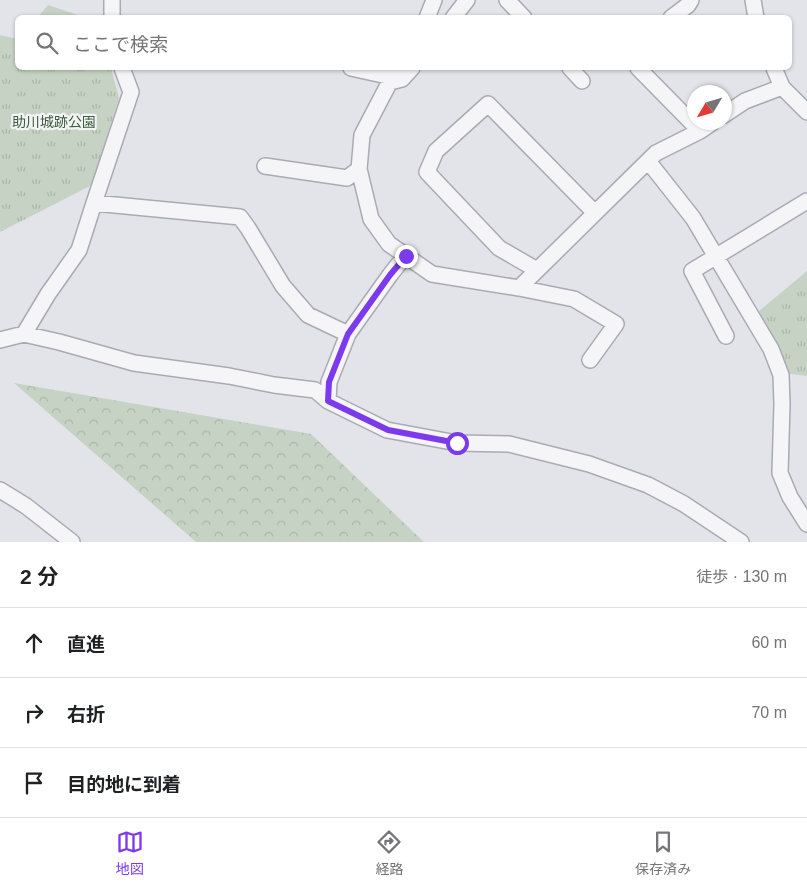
<!DOCTYPE html>
<html lang="ja">
<meta charset="utf-8">
<style>
body{margin:0;font-family:Helvetica,"Noto Sans JP",sans-serif;background:#f6f6f6;color:#202124}
.compass{position:absolute;left:687px;top:85px;width:45px;height:45px;border-radius:50%;background:#fff;box-shadow:0 1px 4px #0004;rotate:232deg}
.stop{position:absolute;width:15px;height:15px;margin:-11px;border:4px solid #7c3aed;border-radius:50%;background:#fff}
.stop.end{background:#7c3aed;border-color:#fff;box-shadow:0 1px 5px #0008}
.list{margin:0;padding:0;list-style:none}
h2{display:flex;justify-content:space-between;align-items:center;height:65px;margin:0;padding:0 20px;font-size:21px}
h2 small{font-size:16px;font-weight:400;color:#757577}
.list li{display:grid;grid-template-columns:32px 1fr auto;gap:15px;align-items:center;box-sizing:border-box;height:70px;padding:0 20px;border-top:1px solid #e0e0e0}
.list b{display:block;font-size:19px;white-space:nowrap}
.list em{font-size:16px;font-style:normal;color:#757577}
.icon{flex:none;width:28px;height:28px;fill:none;stroke:currentColor;stroke-width:2;stroke-linecap:round;stroke-linejoin:round}
.map{position:relative;flex:none;width:807px;height:542px;overflow:hidden}
.search{position:absolute;background:#fff;box-shadow:0 1px 4px #0004;left:15px;right:15px;top:15px;height:55px;display:flex;align-items:center;gap:12px;box-sizing:border-box;padding:0 18px;border-radius:8px;color:#757577;font-size:19px}
.sheet{height:275px;background:#fff}
nav{display:flex;justify-content:space-around;align-items:center;box-sizing:border-box;height:70px;border-top:1px solid #e0e0e0;background:#fff;font-size:14px;color:#757577}
nav a{display:grid;justify-items:center;gap:2px}
nav .on{color:#7c3aed}
.map>svg:first-child{display:block}
.forest{fill:url(#forest-crowns)}
.park{fill:url(#park-tufts)}
.lines{fill:none;stroke-linecap:round;stroke-linejoin:round}
.street-casing{stroke:#a8abb3;stroke-width:18}
.street{stroke:#f5f5f8;stroke-width:15}
.route{stroke:#7c3aed;stroke-width:6}
.labels{text-anchor:middle;stroke-width:4.5;stroke-linejoin:round;paint-order:stroke}
.park-label{font-size:14px;fill:#3c5b3a;stroke:#f2f3f7}
</style>
<div class="map">
<svg width="807" height="542" viewBox="0 0 807 542">
<defs>
<pattern id="forest-crowns" width="20" height="18" patternUnits="userSpaceOnUse" patternTransform="scale(1.25)"><rect width="20" height="18" fill="#c6d3c4"/><path d="M2 6a3 3 0 1 1 6 0M12 15a3 3 0 1 1 6 0" fill="none" stroke="#aab6a9"/></pattern>
<pattern id="park-tufts" width="24" height="20" patternUnits="userSpaceOnUse" patternTransform="scale(1.25)"><rect width="24" height="20" fill="#c6d3c4"/><path d="M3 7l-1-3M5 7V3M7 7l1-3M15 17l-1-3M17 17v-4M19 17l1-3" fill="none" stroke="#aab6a9"/></pattern>
</defs>
<rect width="100%" height="100%" fill="#e2e4e9"/>
<path class="forest" d="M14,383L311,434L424,542H196Z"/>
<path class="park" d="M48,5L84,17H38Z
M0,35L17,39L18,68H111L119,98L92,185L0,232Z
M807,271V376L784,373L759,311Z"/>
<g class="lines">
<defs>
<path id="street" d="M112,0V18
M507,0L524,18
M753,0L756,18
M427,18L434,0
M453,18L467,0
M671,18L688,5L691,0
M351,68L392,77
M397,68L362,135L359,169L371,219L389,244L432,274L519,288L656,153L700,131L638,68
M570,68L582,81
M774,68L782,87L807,112
M390,82L402,79L412,68
M724,115L745,101L782,87
M700,131L713,122
M648,161L693,218L771,349L781,375L782,404L780,473L790,497L807,524
M265,166L347,178L359,169
M94,203L240,217L248,228L283,286L308,315L348,334
M537,270L499,248L427,172L436,151L488,104L595,213
M519,288L574,299L616,324L590,360
M24,334L48,294L79,250L94,203L131,92L122,68
M726,336L692,271L807,201
M0,340L24,334L59,342L134,363L229,376L274,385L315,390L328,401L387,430L457,443L509,444L589,464L648,485L684,504L741,542
M328,401L329,382L348,334L390,275L405,256
M0,490L26,506L72,542"/>
</defs>
<use href="#street" class="street-casing"/>
<use href="#street" class="street"/>
</g>
<g class="lines">
<path class="route" d="M406,256L390,275L348,334L329,382L328,401L388,430L457,443"/>
</g>
<g class="labels">
<g class="park-label">
<text x="54" y="127">助川城跡公園</text>
</g>
</g>
</svg>
<svg class="compass" viewBox="-18 -18 36 36"><path d="M0-13l5 13h-10z" fill="#e53935"/><path d="M0 13l5-13h-10z" fill="#757577"/></svg>
<div class="stop" style="left:457px;top:443px"></div>
<div class="stop end" style="left:406px;top:256px"></div>
<div class="search"><svg class="icon" aria-label="search" viewBox="0 0 24 24"><circle cx="10" cy="10" r="6"/><path d="M15 15l6 6"/></svg>ここで検索</div>
</div>
<section class="sheet">
<h2>2 分<small>徒歩 · 130 m</small></h2>
<ul class="list">
<li><svg class="icon" aria-label="ahead" viewBox="0 0 24 24"><path d="M12 20V5M6 11l6-6 6 6"/></svg><div><b>直進</b></div><em>60 m</em></li>
<li><svg class="icon" aria-label="right" viewBox="0 0 24 24"><path d="M7 20v-9h11M14 6l5 5-5 5"/></svg><div><b>右折</b></div><em>70 m</em></li>
<li><svg class="icon" aria-label="arrive" viewBox="0 0 24 24"><path d="M6 21V4h12l-3 4 3 4H6"/></svg><div><b>目的地に到着</b></div></li>
</ul>
</section>
<nav>
<a class="on"><svg class="icon" aria-label="map" viewBox="0 0 24 24"><path d="M3 6l6-2 6 2 6-2v14l-6 2-6-2-6 2zM9 4v14M15 6v14"/></svg>地図</a>
<a><svg class="icon" aria-label="directions" viewBox="0 0 24 24"><path d="M12 3l9 9-9 9-9-9zM9 14v-3h6M13 9l2 2-2 2"/></svg>経路</a>
<a><svg class="icon" aria-label="saved" viewBox="0 0 24 24"><path d="M7 4h10v16l-5-4-5 4z"/></svg>保存済み</a>
</nav>
